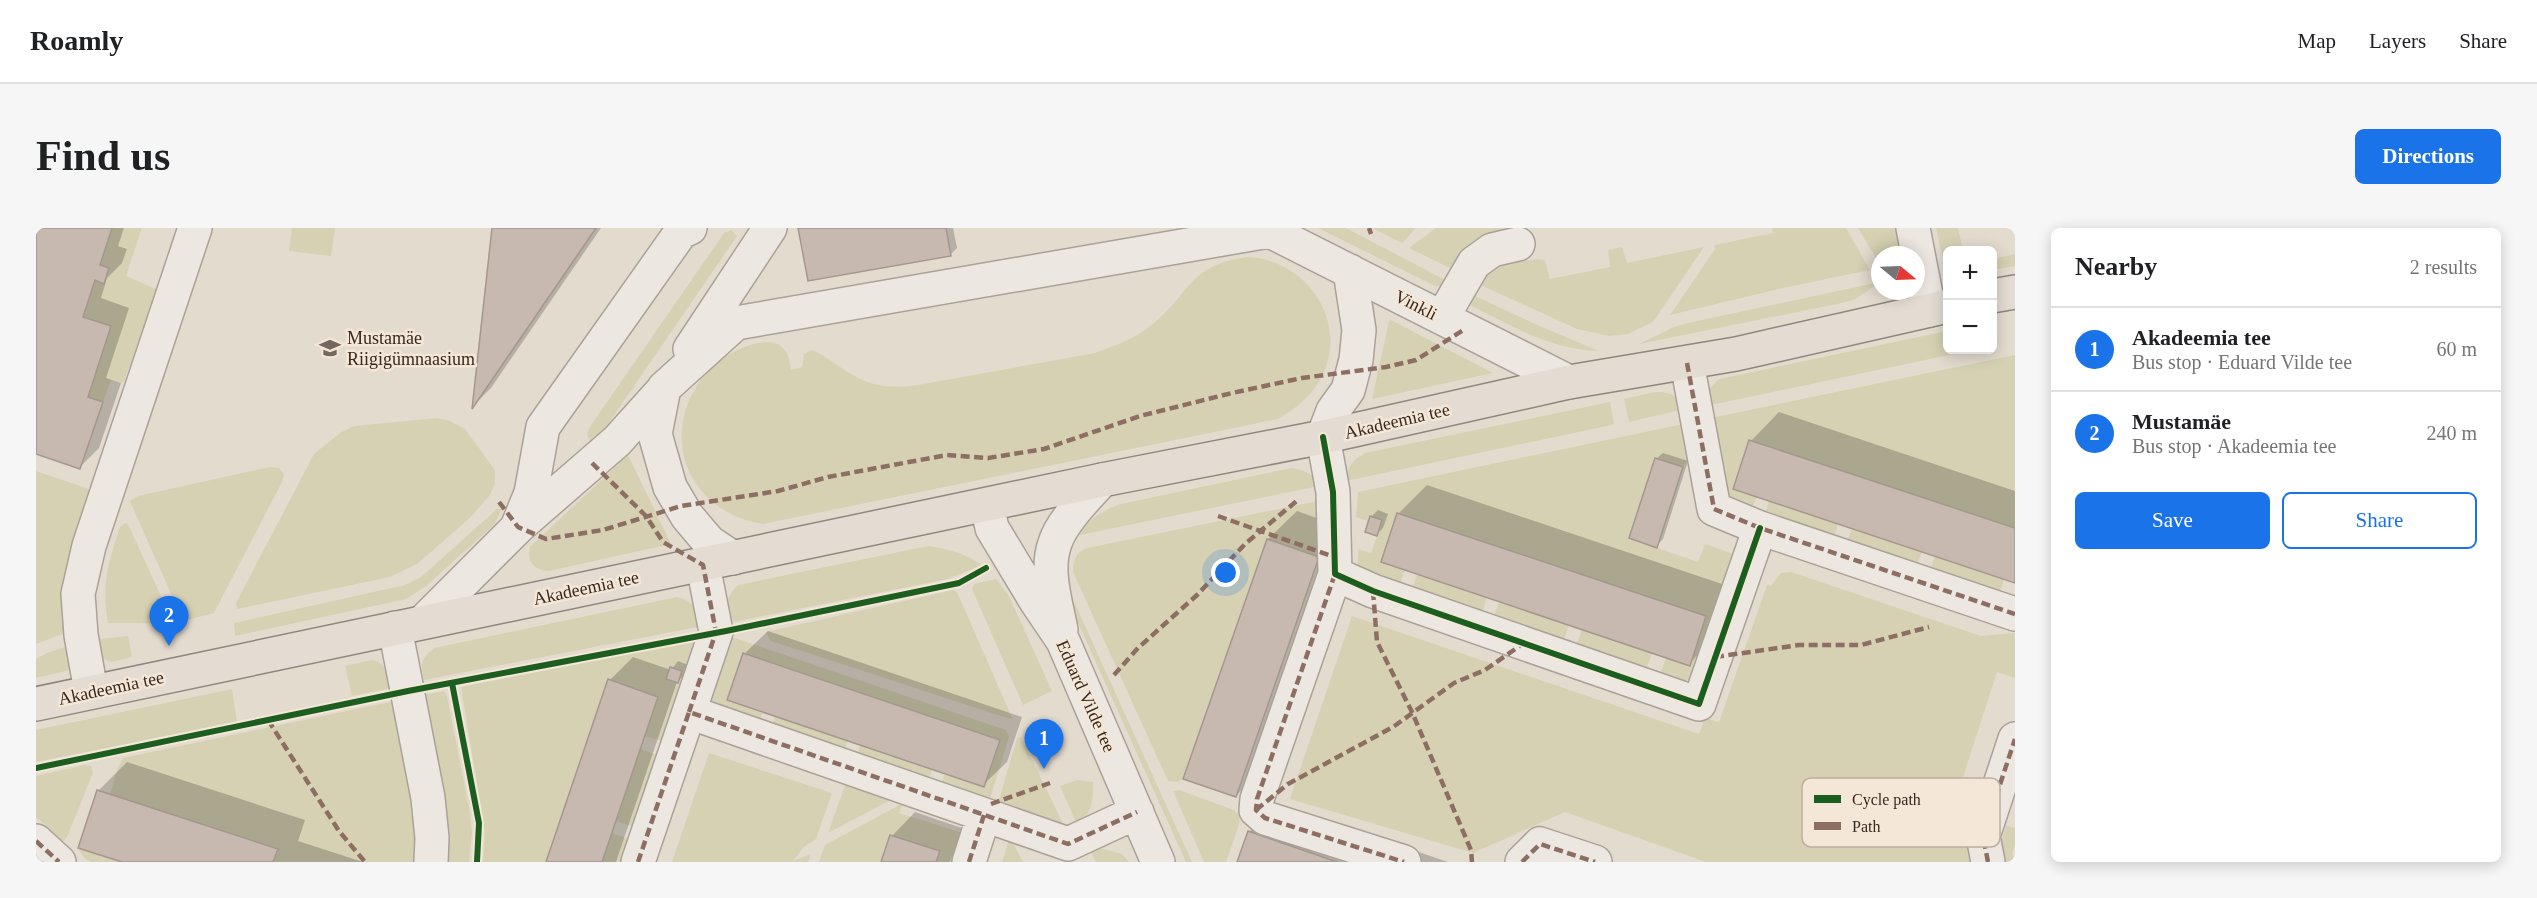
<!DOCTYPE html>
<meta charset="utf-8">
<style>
body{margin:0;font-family:"Times New Roman",serif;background:#f6f6f6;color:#202124}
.controls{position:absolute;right:18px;top:18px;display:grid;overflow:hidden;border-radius:9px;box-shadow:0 3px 15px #0003}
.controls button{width:54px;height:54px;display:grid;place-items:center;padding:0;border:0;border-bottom:2px solid #e0e0e0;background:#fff;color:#202124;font:30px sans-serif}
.compass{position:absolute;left:1835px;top:18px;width:54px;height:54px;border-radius:50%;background:#fff;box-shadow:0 3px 15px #0003;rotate:109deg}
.you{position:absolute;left:1190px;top:345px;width:21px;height:21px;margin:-15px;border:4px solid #fff;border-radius:50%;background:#1a73e8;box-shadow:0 0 0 9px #1a73e833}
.badge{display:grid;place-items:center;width:39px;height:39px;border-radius:50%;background:#1a73e8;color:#fff;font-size:20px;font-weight:700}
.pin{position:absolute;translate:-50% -50px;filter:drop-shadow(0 2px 3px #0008)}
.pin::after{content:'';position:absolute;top:32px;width:21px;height:18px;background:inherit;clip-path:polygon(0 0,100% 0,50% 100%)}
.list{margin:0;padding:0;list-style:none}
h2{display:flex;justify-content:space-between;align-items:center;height:78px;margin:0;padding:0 24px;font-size:26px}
h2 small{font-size:20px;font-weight:400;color:#757577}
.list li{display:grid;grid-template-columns:39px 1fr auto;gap:18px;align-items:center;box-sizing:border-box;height:84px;padding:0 24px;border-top:2px solid #e0e0e0}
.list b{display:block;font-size:22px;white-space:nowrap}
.list p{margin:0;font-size:20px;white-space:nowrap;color:#757577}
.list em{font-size:20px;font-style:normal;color:#757577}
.actions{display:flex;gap:12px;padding:18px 24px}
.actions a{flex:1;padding:14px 0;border:2px solid #1a73e8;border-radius:9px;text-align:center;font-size:21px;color:#1a73e8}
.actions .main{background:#1a73e8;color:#fff}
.map{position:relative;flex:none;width:1979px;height:634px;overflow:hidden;border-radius:9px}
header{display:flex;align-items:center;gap:36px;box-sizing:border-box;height:84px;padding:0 30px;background:#fff;border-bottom:2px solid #e0e0e0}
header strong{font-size:28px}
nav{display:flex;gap:33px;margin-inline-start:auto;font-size:21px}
.intro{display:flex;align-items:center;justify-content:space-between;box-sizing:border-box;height:144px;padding:0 36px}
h1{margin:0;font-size:42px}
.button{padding:15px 27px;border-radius:9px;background:#1a73e8;color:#fff;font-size:21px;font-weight:700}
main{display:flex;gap:36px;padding:0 36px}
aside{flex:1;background:#fff;border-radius:9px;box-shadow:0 3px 15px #0003}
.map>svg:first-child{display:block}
.green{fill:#d6d1b3}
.shadow{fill:#0003}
.building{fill:#c8b9b0;stroke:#a4978e;stroke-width:1.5}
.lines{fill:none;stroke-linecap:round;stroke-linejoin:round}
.minor-casing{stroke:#aaa198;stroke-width:36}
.major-casing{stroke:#8f867f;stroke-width:36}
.minor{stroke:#ece7e0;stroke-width:33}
.major{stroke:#e4dcd2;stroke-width:33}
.quiet{stroke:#8d6e63;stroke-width:4.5;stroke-dasharray:9 4.5;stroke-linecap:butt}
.cycleway-casing{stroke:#f4e7d7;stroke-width:10}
.cycleway{stroke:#1b5e20;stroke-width:6}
.labels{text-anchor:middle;stroke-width:5;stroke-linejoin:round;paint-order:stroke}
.street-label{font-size:18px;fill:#382920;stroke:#f4e7d7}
.poi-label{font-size:18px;fill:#382920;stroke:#f4e7d7;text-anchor:start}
.key{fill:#f4e7d7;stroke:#bcaea0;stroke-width:1.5}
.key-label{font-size:16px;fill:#382920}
</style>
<header>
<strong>Roamly</strong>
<nav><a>Map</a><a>Layers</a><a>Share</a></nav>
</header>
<div class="intro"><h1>Find us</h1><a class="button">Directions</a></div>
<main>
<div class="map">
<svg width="1979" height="634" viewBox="0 0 1979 634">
<rect width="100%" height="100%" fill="#e4dbcf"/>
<path class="green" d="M76,0H106L90,48L122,62L87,155L75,152L67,174L52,169L75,98L47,89L59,52L68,55L73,41L64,37Z
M256,0H299L295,28L253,23Z
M1282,0H1310L1413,54L1408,58H1399Z
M1336,0H1380L1366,15Z
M1400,0H1478L1420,43L1373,20Z
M1736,0H1810L1834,42L1747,60L1634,87L1679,21L1678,17L1737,5Z
M1822,0H1860L1864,27H1844V37Z
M1900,0H1922L1927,22H1912L1911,27L1906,28Z
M695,2L701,8L699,11L570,199L554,213L551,207L553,200L688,5Z
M1586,19L1591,35L1668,19L1617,94L1592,106L1573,108L1541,101L1438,54L1471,30C1490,37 1495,29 1509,32L1514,51L1574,39L1572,22Z
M1979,26V38L1957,42V31Z
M1211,29C1273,31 1316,98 1283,154C1273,170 1258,182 1242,191L727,296C699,292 674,277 659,254C624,200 662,127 722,115C731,114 741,113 747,120C753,126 754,134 755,142L766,139L768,126L776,122C791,128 802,139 817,147C838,160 859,160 882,157L1059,125C1080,117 1101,110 1118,95C1156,63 1152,38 1211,29Z
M1844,54L1820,71L1806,75L1603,116L1638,99L1652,95Z
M1433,65L1499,96L1563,123C1516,122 1475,98 1434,77L1431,75Z
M1355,92L1457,145L1336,171L1353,93Z
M1911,103L1912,122H1937L1670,178C1669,165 1674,159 1683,151Z
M1979,127V300L1714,212L1697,261L1721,269L1716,280L1686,267L1670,191Z
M1619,164C1634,163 1642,168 1649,181L1593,194L1588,171Z
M1574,174L1578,195L1576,197L1310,253C1310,239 1317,232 1329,225Z
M401,190L414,193L429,201L459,242V255L454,267L434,290L381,336L354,349L201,381L200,375L278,226L304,205L318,198Z
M1652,195C1656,210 1657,227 1647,239L1619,231L1593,310L1662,334L1669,316L1706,329L1655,451L1643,454L1624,447L1630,430L1654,437L1670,388L1362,285L1345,334L1369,342L1363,359L1322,339V321L1335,325L1346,293L1334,288L1332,293L1320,289L1322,264Z
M592,227L635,316L513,343C499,343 490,334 494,319Z
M234,239L243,240L248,246L246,254L178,385L147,393L94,273L102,268Z
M1255,240C1269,242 1277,245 1283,258L1039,308C1053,293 1065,282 1085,276Z
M0,243L59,263L37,402L0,416Z
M1287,272L1283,329L1231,311L1147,551L1142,554L1132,553L1037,344C1037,332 1040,324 1051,320Z
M1733,273L1802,296L1797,313L1729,285Z
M461,281H466L458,297L390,358L370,371L199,408L198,395L369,357L385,349Z
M89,295L92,296L135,390L132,395H72C65,357 72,335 84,299Z
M1816,301L1886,324L1881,337L1811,313Z
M892,318C913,321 928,325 946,337L912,351L692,395C689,378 689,370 702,357Z
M1899,328L1968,352L1964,364L1894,342Z
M1755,344L1945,408L1979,405V450L1961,444L1910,602L1937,611L1942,634H1670L1529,584L1437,625L1254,571L1316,388L1663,506L1669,490L1683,494L1731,357L1735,358L1745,345Z
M1381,346L1451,370L1445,387L1375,364Z
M960,351L973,368L1016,463L987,477L936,361L938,356Z
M917,362L921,364L977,492L735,413L729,404Z
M1035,367L1156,634H1150L1034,377L1031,368Z
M641,369C659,373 661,383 667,398L388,452C384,436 385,430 398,420Z
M1463,374L1533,397L1527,414L1457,391Z
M1546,401L1616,425L1610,442L1540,418Z
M92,408L96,429L75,434L66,430L63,411Z
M699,410L970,502L973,509L953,574L903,562L909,546L948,559L963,511L708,425L691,472L727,484L721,501L673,474L689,412Z
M661,412L633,515L608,508L622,469L573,452L510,634H447L449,604L425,459Z
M38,416V441L0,450V431L11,425Z
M336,432C351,435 351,446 354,460L316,468L309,438Z
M196,461L201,494L0,534V502Z
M408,463L411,468L434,585L436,605L433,634H407L388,467Z
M358,473L379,570L382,634H55L48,630L42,620L61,562L74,566L82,539L87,530Z
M739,488L812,513L806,528L734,504Z
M985,509L1030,602L961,579L981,510Z
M824,517L896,541L891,557L819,534Z
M604,521L627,529L603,601L580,593Z
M673,525L796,565L780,611L768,619L757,633L775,626L772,634H636Z
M49,537L55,538L57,545L32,607L27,614L0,589V548Z
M812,549L864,567L792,605Z
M1041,552L1057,554C1058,572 1055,586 1042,599L1024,558Z
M1143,562L1198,582L1204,588L1203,597L1190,634H1168L1137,563Z
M867,575L863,585L933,607L925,634H900L903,623L855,607L845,634H783L789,617Z
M1970,597L1979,600V617L1976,627L1979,628V634H1960Z
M575,605L599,613L592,634H566Z
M974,609L987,634H966Z
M1064,620L1086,626L1093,634H1060L1054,622Z"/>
<path class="shadow" d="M0,0H88L82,18L91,21L86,35L71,50L65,70L93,80L70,150L85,155L63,220L44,239L0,224Z
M457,0H565L455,160L438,177Z
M764,0H917L921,20L914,27Z
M1743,184L1979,263V354L1699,260L1715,213Z
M1627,225L1652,233L1627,311L1620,318V231Z
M1391,257L1698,360L1681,407L1653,436L1347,333L1363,285Z
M1342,282L1352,286L1347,300L1341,306L1335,289Z
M1261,283L1311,301L1228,539L1200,568L1149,550L1232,311Z
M732,403L986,489L971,534L947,557L708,426Z
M597,429L635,442L642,433L652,437L648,447L641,454L580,634H512L574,452Z
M91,534L269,592L262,613L327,634H91L62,563Z
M1242,576L1412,634H1203L1213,604Z
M879,584L926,600L914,634H847L856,608Z"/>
<path class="building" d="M0,0H76L64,37L73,40L68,56L59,52L47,89L75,98L52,169L67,174L44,241L0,226Z
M456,0H560L436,181Z
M762,0H910L915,28L772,53Z
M1713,212L1979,300V355L1697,261Z
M1619,230L1647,239L1621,320L1593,310Z
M1361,285L1670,388L1654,438L1345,334Z
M1334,288L1346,292L1341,308L1329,304Z
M1231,311L1283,329L1200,569L1147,551Z
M707,425L964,512L948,559L691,472Z
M634,439L646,443L642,455L630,451Z
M572,451L622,469L566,634H510Z
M61,562L242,621L237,634H86L42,620Z
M1212,603L1301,634H1302H1201Z
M854,607L904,623L900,634H845Z"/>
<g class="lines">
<defs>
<path id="minor" d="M1228,0L1533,154
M1877,0L1893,82
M1314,43L1323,102L1320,132L1312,162L1297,183L1287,209L1297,264L1299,346L1337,363L1663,476L1724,300
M1406,90L1438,35L1456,22L1482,16
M654,121L734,0
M1651,135L1678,281L1724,300L1979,386
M951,277L956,300L1000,373L1027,413L1122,634
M482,297L495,265L507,199L645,4L654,0
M697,330L673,314L651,288L634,259L619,206L628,160L700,95L1233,3
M1299,346L1221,571L1220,582L1229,590L1368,634
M387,394L482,299L581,213L627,162
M359,400L392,570L396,610L395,634
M1025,402C1020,375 1009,342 1019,315C1026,293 1051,269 1066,252
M55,463L45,407L42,366L53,318L159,0
M653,484L680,404L667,337
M0,613L23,634
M602,634L653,484L1032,616L1101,584
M933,634L948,587
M1486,634L1504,616L1559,634
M1952,634L1947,608L1979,511"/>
<path id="major" d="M1956,68L1979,64
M0,476L1066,252L1287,209L1533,154L1700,126L1912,78"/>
</defs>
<use href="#minor" class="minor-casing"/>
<use href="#major" class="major-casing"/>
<use href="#minor" class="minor"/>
<use href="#major" class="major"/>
<path class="quiet" d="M1333,0L1335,6
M1651,135L1678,281L1724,300L1979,386
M556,235L610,288L627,314L667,337L680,404L653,484
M463,274L482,299L510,311L567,302L645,278L742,263L792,249L911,227L952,230L1008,221L1104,188L1196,165L1266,150L1350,139L1380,132L1429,101
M1182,288L1298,329
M1299,346L1221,571L1220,582L1229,590L1368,634
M1337,363L1341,414L1376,484L1435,622L1436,634
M1679,429L1763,417H1825L1893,399
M1078,447L1102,420L1161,367L1210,315L1263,271
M232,492L303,603L329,634
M955,576L1014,555
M1220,582L1252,556L1357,499L1418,455L1449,442L1488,415
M0,613L23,634
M602,634L653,484L1032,616L1101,584
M933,634L948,587
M1486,634L1504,616L1559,634
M1952,634L1947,608L1979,511"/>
<defs>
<path id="cycleway" d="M1287,209L1297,264L1299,346L1337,363L1663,476L1724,300
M416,455L443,595L441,634
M0,540L372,463L690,403L923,355L950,340"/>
</defs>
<use href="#cycleway" class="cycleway-casing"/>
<use href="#cycleway" class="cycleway"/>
</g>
<defs>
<symbol id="school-bare" viewBox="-9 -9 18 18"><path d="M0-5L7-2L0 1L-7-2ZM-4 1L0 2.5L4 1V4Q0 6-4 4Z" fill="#74675d" stroke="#f4e7d7" stroke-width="2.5" paint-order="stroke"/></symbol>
</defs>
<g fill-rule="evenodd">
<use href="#school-bare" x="279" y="105" width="30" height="30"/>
</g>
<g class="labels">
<g class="street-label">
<text transform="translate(1380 77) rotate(27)" y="6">Vinkli</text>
<text transform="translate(1361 193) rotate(-13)" y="6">Akadeemia tee</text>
<text transform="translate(550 360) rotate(-12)" y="6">Akadeemia tee</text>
<text transform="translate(75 460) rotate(-12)" y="6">Akadeemia tee</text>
<text transform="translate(1050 468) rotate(66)" y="6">Eduard Vilde tee</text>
</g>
<g class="poi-label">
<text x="311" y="116">Mustamäe<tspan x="311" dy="21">Riigigümnaasium</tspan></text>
</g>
</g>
<rect x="1766" y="550" width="198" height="69" rx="9" class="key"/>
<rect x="1778" y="567" width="27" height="8" fill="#1b5e20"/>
<rect x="1778" y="594" width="27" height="8" fill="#8d6e63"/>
<g class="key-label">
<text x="1816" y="577">Cycle path</text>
<text x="1816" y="604">Path</text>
</g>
</svg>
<div class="controls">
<button>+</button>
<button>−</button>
</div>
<svg class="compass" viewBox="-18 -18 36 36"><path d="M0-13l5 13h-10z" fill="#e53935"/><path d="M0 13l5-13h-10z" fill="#757577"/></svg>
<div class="you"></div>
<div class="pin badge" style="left:1008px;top:541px">1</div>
<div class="pin badge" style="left:133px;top:418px">2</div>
</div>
<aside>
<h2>Nearby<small>2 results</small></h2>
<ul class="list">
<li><span class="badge">1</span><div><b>Akadeemia tee</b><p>Bus stop · Eduard Vilde tee</p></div><em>60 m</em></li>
<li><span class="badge">2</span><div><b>Mustamäe</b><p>Bus stop · Akadeemia tee</p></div><em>240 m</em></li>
</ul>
<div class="actions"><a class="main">Save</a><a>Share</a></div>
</aside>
</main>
